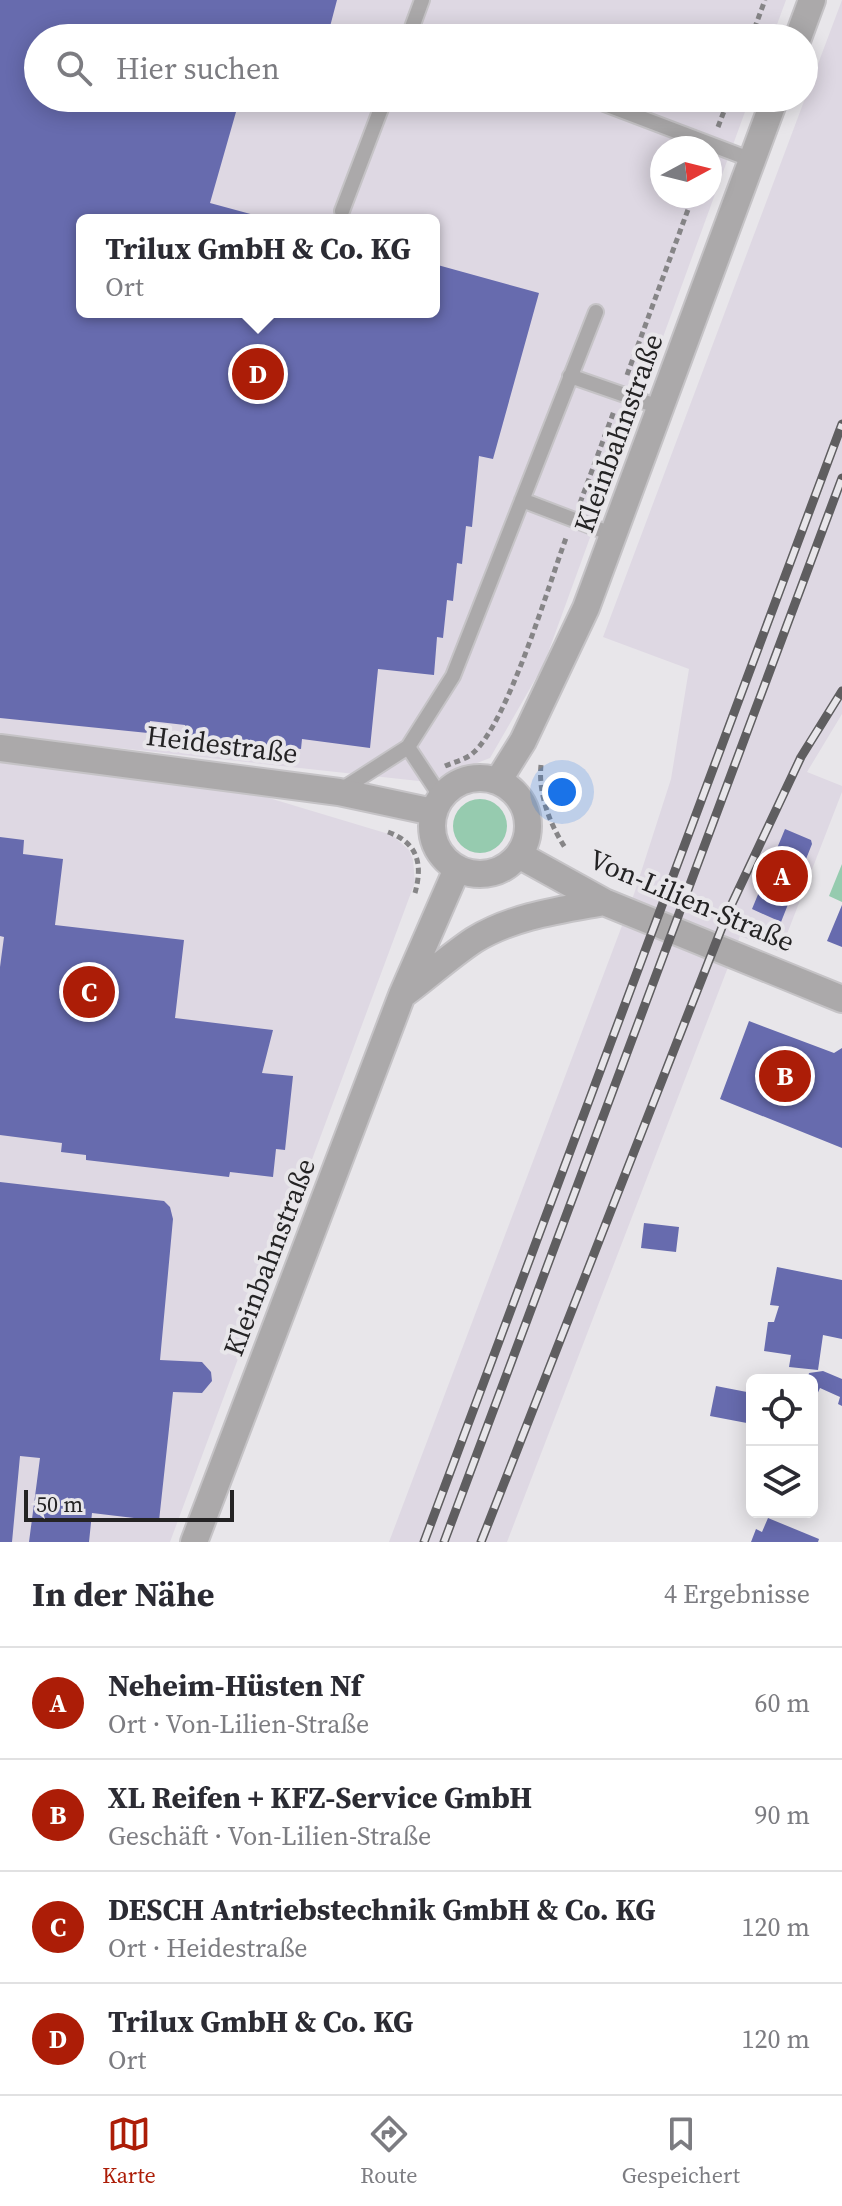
<!DOCTYPE html>
<html lang="de">
<meta charset="utf-8">
<style>
body{margin:0;font-family:"Source Serif 4",serif;background:#f7f7f7;color:#2b2b33}
.controls{position:absolute;right:24px;bottom:24px;display:grid;overflow:hidden;border-radius:12px;box-shadow:0 4px 20px #0003}
.controls button{width:72px;height:72px;display:grid;place-items:center;padding:0;border:0;border-bottom:2px solid #e1e1e2;background:#fff;color:#2b2b33;font:40px sans-serif}
.compass{position:absolute;left:650px;top:136px;width:72px;height:72px;border-radius:50%;background:#fff;box-shadow:0 4px 20px #0003;rotate:83deg}
.scale{position:absolute;left:24px;bottom:20px;width:210px;box-sizing:border-box;padding-left:8px;border:4px solid #242324;border-top:0;font-size:22px;line-height:28px;white-space:nowrap;color:#242324;-webkit-text-stroke:6px #e8e6ea;paint-order:stroke}
.you{position:absolute;left:562px;top:792px;width:28px;height:28px;margin:-20px;border:6px solid #fff;border-radius:50%;background:#1a73e8;box-shadow:0 0 0 12px #1a73e833}
.badge{display:grid;place-items:center;width:52px;height:52px;border-radius:50%;background:#ac1d07;color:#fff;font-size:26px;font-weight:700}
.pin{position:absolute;translate:-50% -50%;border:4px solid #fff;box-shadow:0 2px 8px #0006}
.popup{position:absolute;left:76px;top:214px;width:364px;height:104px;box-sizing:border-box;display:grid;place-content:center;border-radius:12px;background:#fff;filter:drop-shadow(0 2px 6px #0005);font-size:26px;white-space:nowrap;color:#7c7c81}
.popup b{font-size:30px;color:#2b2b33}
.popup::after{content:'';position:absolute;left:50%;top:100%;margin-left:-16px;border:16px solid transparent;border-top-color:#fff}
.list{margin:0;padding:0;list-style:none}
h2{display:flex;justify-content:space-between;align-items:center;height:104px;margin:0;padding:0 32px;font-size:34px}
h2 small{font-size:26px;font-weight:400;color:#7c7c81}
.list li{display:grid;grid-template-columns:52px 1fr auto;gap:24px;align-items:center;box-sizing:border-box;height:112px;padding:0 32px;border-top:2px solid #e1e1e2}
.list b{display:block;font-size:30px;white-space:nowrap}
.list p{margin:0;font-size:26px;white-space:nowrap;color:#7c7c81}
.list em{font-size:26px;font-style:normal;color:#7c7c81}
.icon{flex:none;width:44px;height:44px;fill:none;stroke:currentColor;stroke-width:2;stroke-linecap:round;stroke-linejoin:round}
.map{position:relative;flex:none;width:842px;height:1542px;overflow:hidden}
.search{position:absolute;background:#fff;box-shadow:0 4px 20px #0003;left:24px;right:24px;top:24px;height:88px;display:flex;align-items:center;gap:20px;box-sizing:border-box;padding:0 28px;border-radius:44px;color:#7c7c81;font-size:30px}
.sheet{height:552px;background:#fff}
nav{display:flex;justify-content:space-around;align-items:center;box-sizing:border-box;height:112px;border-top:2px solid #e1e1e2;background:#fff;font-size:22px;color:#7c7c81}
nav a{display:grid;justify-items:center;gap:4px}
nav .on{color:#ac1d07}
.map>svg:first-child{display:block}
.built{fill:#ded8e3;fill-rule:evenodd}
.green{fill:#96cbaf}
.building{fill:#676bae}
.lines{fill:none;stroke-linecap:round;stroke-linejoin:round}
.lane-casing{stroke:#c5c3c6;stroke-width:18}
.street-casing{stroke:#c5c3c6;stroke-width:30}
.path{stroke:#868587;stroke-width:5;stroke-dasharray:6 4;stroke-linecap:butt}
.lane{stroke:#aba9aa;stroke-width:14}
.street{stroke:#aba9aa;stroke-width:26}
.rail-casing{stroke:#5f5e60;stroke-width:9}
.rail{stroke:#e8e6ea;stroke-width:6;stroke-dasharray:18;stroke-linecap:butt}
.labels{text-anchor:middle;stroke-width:8;stroke-linejoin:round;paint-order:stroke}
.street-label{font-size:28px;fill:#242324;stroke:#e8e6ea}
</style>
<div class="map">
<svg width="842" height="1542" viewBox="0 0 842 1542">
<rect width="100%" height="100%" fill="#e8e6ea"/>
<path class="built" d="M0,0H786L772,38H38V98H750L544,664L490,758L428,782L0,735ZM662,148H710V196H662ZM82,220H434V312H82Z
M842,0V714L807,772L842,786V792L780,952L740,936L507,1542H389L634,894L671,779L689,669L603,637Z
M0,761L242,790L392,835L409,850L413,860L415,882L170,1542H0Z"/>
<path class="green" d="M453 826a27 27 0 1 1 54 0a27 27 0 1 1-54 0Z
M842,864V902L829,896Z"/>
<path class="building" d="M0,0H337L327,38H280L263,32L257,38H38V98H240L210,203L269,219L82,220V312H434V264L539,293L493,459L479,456L472,527L466,526L462,564L457,563L453,601L447,600L443,638L437,637L434,675L378,669L370,748L302,739L301,749L185,737V725L150,721L148,733L0,718Z
M785,829L811,840L812,844L781,922L752,909Z
M0,837L24,840L23,854L63,859L55,925L184,940L175,1018L273,1030L262,1073L293,1076L285,1150L276,1149L273,1177L230,1172L229,1177L86,1160V1155L61,1152L62,1143L0,1135V967L4,937L0,936Z
M842,905V947L827,941Z
M749,1021L834,1053L842,1048V1148L720,1099Z
M0,1182L164,1201L170,1207L173,1219L160,1360L202,1362L211,1372L212,1381L202,1393L173,1392L159,1521L92,1513L89,1542H29L40,1458L20,1456L12,1542H0Z
M644,1223L679,1227L676,1252L641,1248Z
M777,1267L842,1280V1339L823,1335L818,1370L789,1367L791,1355L764,1351L768,1322H774L779,1306L770,1305Z
M823,1371L842,1379V1406L838,1404L840,1397L820,1388L816,1397L812,1396V1380H807L809,1373Z
M716,1386L752,1393V1424L710,1416Z
M768,1518L819,1539L818,1542H751L756,1529L762,1532Z"/>
<g class="lines">
<defs>
<path id="lane" d="M422,0L411,30L431,38
M589,98L752,160
M342,211L385,98
M570,376L662,408
M522,500L614,535
M408,747L453,676L596,312
M341,790L408,747L441,797"/>
<path id="street" d="M798,38L812,0
M0,748L339,792L433,812
M432 826a48 48 0 1 1 96 0a48 48 0 1 1-96 0Z
M498,781L523,741L586,608L775,98
M519,855L604,902L842,999
M405,993C428,976 450,956 474,940C513,916 560,910 604,902
M194,1542L402,995L457,869"/>
</defs>
<use href="#lane" class="lane-casing"/>
<use href="#street" class="street-casing"/>
<path class="path" d="M751,38L765,0
M718,127L729,98
M627,375L693,196
M580,503L614,411
M541,765C538,794 550,825 566,849
M445,766C454,762 467,759 473,753C508,722 548,587 566,538
M388,832C418,843 423,864 415,893"/>
<use href="#lane" class="lane"/>
<use href="#street" class="street"/>
<defs>
<path id="rail" d="M424,1542L842,424
M444,1542L842,478
M481,1542L728,912L801,757L842,691"/>
</defs>
<use href="#rail" class="rail-casing"/>
<use href="#rail" class="rail"/>
</g>
<g class="labels">
<g class="street-label">
<text transform="translate(618 433) rotate(-70)" y="10">Kleinbahnstraße</text>
<text transform="translate(222 744) rotate(7)" y="10">Heidestraße</text>
<text transform="translate(692 900) rotate(23)" y="10">Von-Lilien-Straße</text>
<text transform="translate(269 1257) rotate(-69)" y="10">Kleinbahnstraße</text>
</g>
</g>
</svg>
<div class="controls">
<button><svg class="icon" aria-label="locate" viewBox="0 0 24 24"><circle cx="12" cy="12" r="6"/><path d="M12 2v4M12 18v4M2 12h4M18 12h4"/></svg></button>
<button><svg class="icon" aria-label="layers" viewBox="0 0 24 24"><path d="M12 4l9 5-9 5-9-5zM3 14l9 5 9-5"/></svg></button>
</div>
<svg class="compass" viewBox="-18 -18 36 36"><path d="M0-13l5 13h-10z" fill="#e53935"/><path d="M0 13l5-13h-10z" fill="#7c7c81"/></svg>
<div class="scale">50 m</div>
<div class="you"></div>
<div class="pin badge" style="left:782px;top:876px">A</div>
<div class="pin badge" style="left:785px;top:1076px">B</div>
<div class="pin badge" style="left:89px;top:992px">C</div>
<div class="pin badge" style="left:258px;top:374px">D</div>
<div class="popup"><b>Trilux GmbH &amp; Co. KG</b>Ort</div>
<div class="search"><svg class="icon" aria-label="search" viewBox="0 0 24 24"><circle cx="10" cy="10" r="6"/><path d="M15 15l6 6"/></svg>Hier suchen</div>
</div>
<section class="sheet">
<h2>In der Nähe<small>4 Ergebnisse</small></h2>
<ul class="list">
<li><span class="badge">A</span><div><b>Neheim-Hüsten Nf</b><p>Ort · Von-Lilien-Straße</p></div><em>60 m</em></li>
<li><span class="badge">B</span><div><b>XL Reifen + KFZ-Service GmbH</b><p>Geschäft · Von-Lilien-Straße</p></div><em>90 m</em></li>
<li><span class="badge">C</span><div><b>DESCH Antriebstechnik GmbH &amp; Co. KG</b><p>Ort · Heidestraße</p></div><em>120 m</em></li>
<li><span class="badge">D</span><div><b>Trilux GmbH &amp; Co. KG</b><p>Ort</p></div><em>120 m</em></li>
</ul>
</section>
<nav>
<a class="on"><svg class="icon" aria-label="map" viewBox="0 0 24 24"><path d="M3 6l6-2 6 2 6-2v14l-6 2-6-2-6 2zM9 4v14M15 6v14"/></svg>Karte</a>
<a><svg class="icon" aria-label="directions" viewBox="0 0 24 24"><path d="M12 3l9 9-9 9-9-9zM9 14v-3h6M13 9l2 2-2 2"/></svg>Route</a>
<a><svg class="icon" aria-label="saved" viewBox="0 0 24 24"><path d="M7 4h10v16l-5-4-5 4z"/></svg>Gespeichert</a>
</nav>
